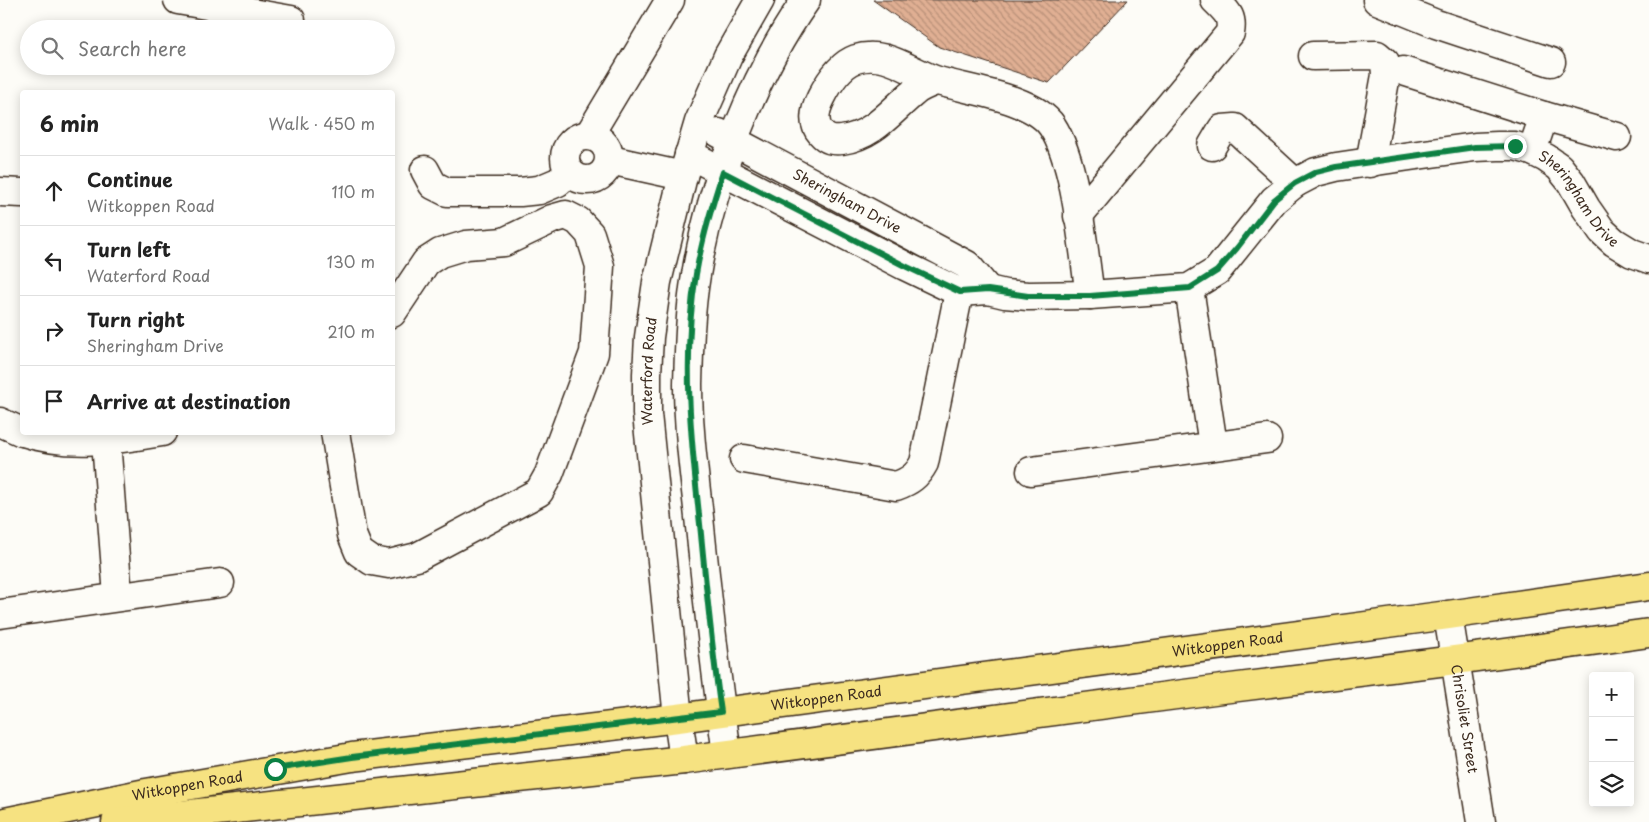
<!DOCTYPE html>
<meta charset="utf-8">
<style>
body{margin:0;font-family:"Playpen Sans",sans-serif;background:#f2f2f2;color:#222}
.controls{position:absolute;right:15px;bottom:15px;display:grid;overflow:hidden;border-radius:5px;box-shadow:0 2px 12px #0003}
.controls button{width:45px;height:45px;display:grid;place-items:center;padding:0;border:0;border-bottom:1px solid #e0e0e0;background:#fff;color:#222;font:25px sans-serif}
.stop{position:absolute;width:15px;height:15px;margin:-11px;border:4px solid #0b8043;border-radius:50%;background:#fff}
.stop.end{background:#0b8043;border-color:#fff;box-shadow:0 1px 5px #0008}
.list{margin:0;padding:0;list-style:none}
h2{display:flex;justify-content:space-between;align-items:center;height:65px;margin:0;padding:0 20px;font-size:21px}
h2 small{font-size:16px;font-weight:400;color:#767676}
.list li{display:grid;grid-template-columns:32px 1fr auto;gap:15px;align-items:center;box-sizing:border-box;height:70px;padding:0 20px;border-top:1px solid #e0e0e0}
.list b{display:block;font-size:19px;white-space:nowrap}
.list p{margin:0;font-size:16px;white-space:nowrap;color:#767676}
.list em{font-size:16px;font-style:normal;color:#767676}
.icon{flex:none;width:28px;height:28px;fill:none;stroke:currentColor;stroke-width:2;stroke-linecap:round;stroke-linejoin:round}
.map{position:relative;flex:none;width:1649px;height:822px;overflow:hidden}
.search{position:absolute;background:#fff;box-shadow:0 2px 12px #0003;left:20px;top:20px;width:375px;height:55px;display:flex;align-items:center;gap:12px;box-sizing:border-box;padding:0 18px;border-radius:28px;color:#767676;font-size:19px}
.panel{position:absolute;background:#fff;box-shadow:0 2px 12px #0003;left:20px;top:90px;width:375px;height:345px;border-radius:5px}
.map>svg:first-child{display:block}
.building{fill:url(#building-back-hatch);stroke:#3b2a1e}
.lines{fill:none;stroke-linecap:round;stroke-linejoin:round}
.minor-casing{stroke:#3b2a1e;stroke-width:31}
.major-casing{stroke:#3b2a1e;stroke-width:31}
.minor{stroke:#fdfcf7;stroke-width:28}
.major{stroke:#f6e281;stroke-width:28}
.route{stroke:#0b8043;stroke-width:6}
.labels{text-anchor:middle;stroke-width:4;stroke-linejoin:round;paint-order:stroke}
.street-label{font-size:14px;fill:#3b2a1e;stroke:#fdfcf7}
</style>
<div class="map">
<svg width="1649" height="822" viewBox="0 0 1649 822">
<defs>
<pattern id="building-back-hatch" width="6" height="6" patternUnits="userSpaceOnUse" patternTransform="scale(1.25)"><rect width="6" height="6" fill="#e0af93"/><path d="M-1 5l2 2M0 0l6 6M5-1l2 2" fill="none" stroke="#b78f77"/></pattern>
</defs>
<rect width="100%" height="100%" fill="#fdfcf7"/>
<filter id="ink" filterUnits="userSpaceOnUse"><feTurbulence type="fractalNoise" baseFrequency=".02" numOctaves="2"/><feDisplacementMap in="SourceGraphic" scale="10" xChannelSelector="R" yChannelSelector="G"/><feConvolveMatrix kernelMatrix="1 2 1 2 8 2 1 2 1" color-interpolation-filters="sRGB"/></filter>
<g filter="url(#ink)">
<path class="building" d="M873,0H1128L1049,83L939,47Z"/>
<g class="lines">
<defs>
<g id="minor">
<path d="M178,0L291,20"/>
<path d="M1377,0L1436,24L1551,62"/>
<path d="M1313,56L1377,55L1385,62L1386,75L1370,163"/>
<path d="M1403,71L1544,116L1532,151"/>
<path d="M936,81C928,84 919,87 913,93C890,112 873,136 842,140C833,141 827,140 821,133C812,123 815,110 821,98C828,84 839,65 856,59C886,49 911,73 938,81C969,90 1033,98 1052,126C1077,164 1083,250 1090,295"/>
<path d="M1544,116L1617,137"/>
<path id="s1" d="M719,133L967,265L988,290"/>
<path d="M589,135L670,0"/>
<circle cx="587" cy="158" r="22"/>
<path d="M1212,146L1222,129L1235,128L1295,183"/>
<path id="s2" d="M689,154L905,266L959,292L988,290L1005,294L1028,296L1090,295L1189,288L1217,271L1274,200L1295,183L1316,172L1336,167L1410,156L1475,147L1498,146H1515L1532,151L1546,158L1559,167L1571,182L1586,208L1602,231L1614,242L1632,253L1649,259"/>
<path d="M610,160L683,176"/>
<path d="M425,170L433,185L447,192H520L539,190L558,182L569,172"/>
<path d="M0,192L22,193"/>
<path d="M1078,216L1230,33C1233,16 1227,12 1215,0"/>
<path d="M1189,288L1213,445"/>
<path d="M0,422L22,432"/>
<path d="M23,432C69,447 115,440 162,432"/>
<path d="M335,432L352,535L359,552L372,561L389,564L417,557L539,492L549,474L594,353L600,266L590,234L578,221L566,215L552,219L504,242L466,245L440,253L426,262L392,313"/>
<path d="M106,441L118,596"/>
<path d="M744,459L896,486C910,481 917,476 924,463L959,292"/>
<path d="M1031,471L1267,439"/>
<path d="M0,614L220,583"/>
<path id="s3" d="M1448,615L1481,822"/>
<path d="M727,754C716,675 707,596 699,517C694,473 688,428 688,384C689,348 690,310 696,275C711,184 753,75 806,0"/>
<path id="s4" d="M684,760L678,718L647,414V374L649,337L657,282L683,176L699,122L728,56L760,0"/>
</g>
<g id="major">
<path id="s5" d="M5,822L146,793L352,757L678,718L1448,615L1649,586"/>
<path d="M116,822L684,760L1222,689L1455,660L1649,633"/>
</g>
</defs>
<use href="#minor" class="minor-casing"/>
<use href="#major" class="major-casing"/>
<use href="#minor" class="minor"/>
<use href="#major" class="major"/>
</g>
</g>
<g class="lines" filter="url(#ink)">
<path class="route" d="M275,769L352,757L721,712C712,650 706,587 700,524C691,441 682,357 696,274C702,239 712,205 723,172L905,266L960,292L988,290L1028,296H1090L1190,288L1217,271L1237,248L1274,200L1295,183L1316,172L1336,167L1475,147L1515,146"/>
</g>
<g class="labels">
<g class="street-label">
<text dy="5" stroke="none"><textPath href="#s2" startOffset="996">Sheringham Drive</textPath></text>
<text dy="5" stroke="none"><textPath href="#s1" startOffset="145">Sheringham Drive</textPath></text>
<text dy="5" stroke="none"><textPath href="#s4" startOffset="391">Waterford Road</textPath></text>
<text dy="5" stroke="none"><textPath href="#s5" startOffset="1236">Witkoppen Road</textPath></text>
<text dy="5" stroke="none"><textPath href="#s5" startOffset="831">Witkoppen Road</textPath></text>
<text dy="5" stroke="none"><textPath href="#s3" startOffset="105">Chrisoliet Street</textPath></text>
<text dy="5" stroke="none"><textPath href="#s5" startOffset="186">Witkoppen Road</textPath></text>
</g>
</g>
</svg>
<div class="controls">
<button>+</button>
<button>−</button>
<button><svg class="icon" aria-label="layers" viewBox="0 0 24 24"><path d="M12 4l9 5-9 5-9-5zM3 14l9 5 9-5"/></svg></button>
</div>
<div class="stop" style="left:275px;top:769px"></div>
<div class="stop end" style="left:1515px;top:146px"></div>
<div class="search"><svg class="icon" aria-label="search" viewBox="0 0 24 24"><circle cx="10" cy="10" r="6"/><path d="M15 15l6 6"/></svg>Search here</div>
<section class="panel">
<h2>6 min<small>Walk · 450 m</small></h2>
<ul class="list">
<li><svg class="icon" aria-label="ahead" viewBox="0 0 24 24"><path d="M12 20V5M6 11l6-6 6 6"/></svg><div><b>Continue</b><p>Witkoppen Road</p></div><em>110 m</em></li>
<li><svg class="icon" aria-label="left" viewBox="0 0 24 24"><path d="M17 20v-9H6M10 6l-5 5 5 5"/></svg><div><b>Turn left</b><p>Waterford Road</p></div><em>130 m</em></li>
<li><svg class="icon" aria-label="right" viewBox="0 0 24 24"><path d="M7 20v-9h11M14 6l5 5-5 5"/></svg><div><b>Turn right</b><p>Sheringham Drive</p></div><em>210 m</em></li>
<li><svg class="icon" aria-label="arrive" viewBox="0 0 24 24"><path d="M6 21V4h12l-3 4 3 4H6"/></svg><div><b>Arrive at destination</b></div></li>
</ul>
</section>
</div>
